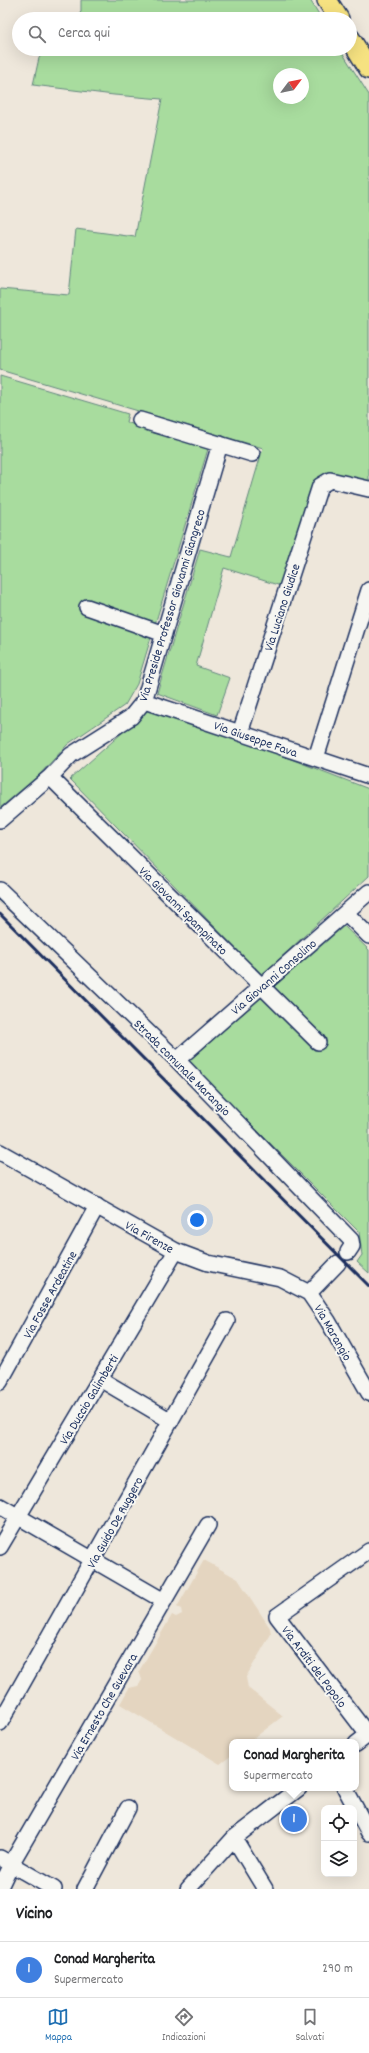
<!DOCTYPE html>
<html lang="it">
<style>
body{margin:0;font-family:Dekko,sans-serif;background:#f2f2f2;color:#202124}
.controls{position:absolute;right:12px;bottom:12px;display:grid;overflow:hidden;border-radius:8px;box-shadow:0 4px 16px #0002}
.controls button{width:36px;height:36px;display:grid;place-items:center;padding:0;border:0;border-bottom:1px solid #e0e0e0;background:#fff;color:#202124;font:20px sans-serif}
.compass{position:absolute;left:273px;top:68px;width:36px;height:36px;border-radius:50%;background:#fff;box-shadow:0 4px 16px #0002;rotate:58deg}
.you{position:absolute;left:197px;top:1220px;width:14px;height:14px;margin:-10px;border:3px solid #fff;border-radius:50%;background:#1a73e8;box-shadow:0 0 0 6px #1a73e833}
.badge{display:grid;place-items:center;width:26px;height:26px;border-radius:50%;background:#1f6fb2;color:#fff;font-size:13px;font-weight:700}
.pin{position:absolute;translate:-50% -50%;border:2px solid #fff;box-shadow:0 1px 4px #0006}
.popup{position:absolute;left:229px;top:1739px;width:130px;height:52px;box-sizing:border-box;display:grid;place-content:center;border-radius:8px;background:#fff;filter:drop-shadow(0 1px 3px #0005);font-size:13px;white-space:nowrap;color:#757577}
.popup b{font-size:15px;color:#202124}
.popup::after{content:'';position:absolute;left:50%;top:100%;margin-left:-8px;border:8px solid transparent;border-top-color:#fff}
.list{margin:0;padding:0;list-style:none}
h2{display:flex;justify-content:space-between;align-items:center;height:52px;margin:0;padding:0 16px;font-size:17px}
h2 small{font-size:13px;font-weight:400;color:#757577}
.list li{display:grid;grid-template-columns:26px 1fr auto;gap:12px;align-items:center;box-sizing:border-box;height:56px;padding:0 16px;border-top:1px solid #e0e0e0}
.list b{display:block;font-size:15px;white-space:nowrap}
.list p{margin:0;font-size:13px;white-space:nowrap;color:#757577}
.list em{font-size:13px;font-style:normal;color:#757577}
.icon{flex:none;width:22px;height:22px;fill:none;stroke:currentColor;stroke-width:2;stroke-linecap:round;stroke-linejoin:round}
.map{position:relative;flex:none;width:369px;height:1889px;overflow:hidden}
.search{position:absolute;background:#fff;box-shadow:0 4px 16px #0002;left:12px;right:12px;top:12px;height:44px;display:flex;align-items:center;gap:10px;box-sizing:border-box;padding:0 14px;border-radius:22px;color:#757577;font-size:15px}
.sheet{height:108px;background:#fff}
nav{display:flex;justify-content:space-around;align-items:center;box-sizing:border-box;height:56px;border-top:1px solid #e0e0e0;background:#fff;font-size:11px;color:#757577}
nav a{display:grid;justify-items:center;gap:2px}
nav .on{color:#1f6fb2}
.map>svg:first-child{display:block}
.built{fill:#e4d5c0}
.green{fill:#a8dc9e;stroke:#62867e;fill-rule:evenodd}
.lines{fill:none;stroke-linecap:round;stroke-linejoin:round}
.minor-casing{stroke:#1b2f5e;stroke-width:18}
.major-casing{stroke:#1b2f5e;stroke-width:22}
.minor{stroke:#f6f6f2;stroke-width:15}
.major{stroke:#f6e281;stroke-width:19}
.rail{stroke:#1b2f5e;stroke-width:3}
.labels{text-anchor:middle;stroke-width:4;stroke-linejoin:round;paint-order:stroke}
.street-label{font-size:13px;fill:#1b2f5e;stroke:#f6f6f2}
</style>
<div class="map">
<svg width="369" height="1889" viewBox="0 0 369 1889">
<rect width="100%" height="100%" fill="#eee7db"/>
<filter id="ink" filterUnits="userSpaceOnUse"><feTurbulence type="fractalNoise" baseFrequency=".025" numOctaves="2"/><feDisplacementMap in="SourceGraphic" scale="8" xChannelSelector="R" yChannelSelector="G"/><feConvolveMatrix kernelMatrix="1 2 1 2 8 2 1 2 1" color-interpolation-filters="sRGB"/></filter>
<g filter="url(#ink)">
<path class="built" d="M204,1560L238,1579L270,1628L271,1634L246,1677L248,1688L283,1716L249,1742H232V1755L220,1764L120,1704L129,1688L138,1686L142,1680L139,1671L172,1615L176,1617L182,1614L181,1609L177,1607Z"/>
<path class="green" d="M81,0H310L322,19H75L81,12Z
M47,49H340L369,95V485L322,477L314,482L281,586L224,568L196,666L230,678L217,715L157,693L200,549L231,557L263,448L0,370V289L69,295L76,229L135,237L162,99L114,95L33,85L39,58ZM279,74H303V98H279Z
M0,376L128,414L126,422L208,449L137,684L125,705L68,744L40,774L0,808Z
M148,710L176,715L369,789V876L262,975L70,779Z
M344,926L369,950V1273L357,1262L362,1255L359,1232L188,1061Z"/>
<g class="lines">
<defs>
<path id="minor" d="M140,420L252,454
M87,607L164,634
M144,701L369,776
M240,733L320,486L330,480L369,489
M316,758L369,590
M50,777L318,1042
M0,820L50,777L71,755L131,717L144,701L220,444
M0,890L177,1060L351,1240L352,1246L348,1252
M346,913L369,936
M177,1060L369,892
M0,1152L176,1251L208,1263L280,1278L309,1293L328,1321L369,1393
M309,1293L338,1263
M100,1379L171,1421
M0,1382L97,1206
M0,1506L164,1601
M0,1547L176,1251
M0,1723L227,1321
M368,1735L277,1616L369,1551
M356,1744L369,1734
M345,1788L369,1833
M234,1838L265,1889
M0,1858L54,1889
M0,1887L11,1864L208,1525
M85,1889L128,1808
M188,1889L234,1838L299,1788"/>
<path id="major" d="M327,0L339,19
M350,38L369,69"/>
</defs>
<use href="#minor" class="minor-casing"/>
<use href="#major" class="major-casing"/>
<use href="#minor" class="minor"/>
<use href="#major" class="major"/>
<path class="rail" d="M0,914L369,1286"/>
</g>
</g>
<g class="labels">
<g class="street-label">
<text transform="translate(171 605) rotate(-73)" y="5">Via Preside Professor Giovanni Giangreco</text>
<text transform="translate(281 607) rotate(-72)" y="5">Via Luciano Giudice</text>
<text transform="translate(256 738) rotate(19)" y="5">Via Giuseppe Fava</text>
<text transform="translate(184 910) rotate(45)" y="5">Via Giovanni Spampinato</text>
<text transform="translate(273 976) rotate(-41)" y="5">Via Giovanni Consolino</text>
<text transform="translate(183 1067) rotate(45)" y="5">Strada comunale Marangio</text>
<text transform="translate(150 1236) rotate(29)" y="5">Via Firenze</text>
<text transform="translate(49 1294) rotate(-61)" y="5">Via Fosse Ardeatine</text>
<text transform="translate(334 1332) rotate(60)" y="5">Via Marangio</text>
<text transform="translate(88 1399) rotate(-59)" y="5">Via Duccio Galimberti</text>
<text transform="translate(114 1522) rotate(-61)" y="5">Via Guido De Ruggero</text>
<text transform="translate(315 1666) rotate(53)" y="5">Via Arditi del Popolo</text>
<text transform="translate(103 1706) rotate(-60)" y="5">Via Ernesto Che Guevara</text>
</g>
</g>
</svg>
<div class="controls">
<button><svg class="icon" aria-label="locate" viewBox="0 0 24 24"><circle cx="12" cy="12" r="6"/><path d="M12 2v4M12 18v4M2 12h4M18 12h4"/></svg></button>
<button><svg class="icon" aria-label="layers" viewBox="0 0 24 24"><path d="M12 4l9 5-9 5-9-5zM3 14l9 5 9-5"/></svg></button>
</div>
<svg class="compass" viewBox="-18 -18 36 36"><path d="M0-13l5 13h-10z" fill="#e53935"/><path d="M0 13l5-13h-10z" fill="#757577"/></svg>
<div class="you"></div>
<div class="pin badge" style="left:294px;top:1819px;background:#3f7fe0">1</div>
<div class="popup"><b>Conad Margherita</b>Supermercato</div>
<div class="search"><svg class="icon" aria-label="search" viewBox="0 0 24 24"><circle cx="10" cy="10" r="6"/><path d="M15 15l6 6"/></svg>Cerca qui</div>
</div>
<section class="sheet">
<h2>Vicino<small></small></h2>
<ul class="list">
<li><span class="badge" style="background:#3f7fe0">1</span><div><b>Conad Margherita</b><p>Supermercato</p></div><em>290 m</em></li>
</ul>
</section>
<nav>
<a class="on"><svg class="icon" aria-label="map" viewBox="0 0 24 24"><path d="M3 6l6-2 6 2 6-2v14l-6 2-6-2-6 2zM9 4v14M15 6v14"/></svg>Mappa</a>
<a><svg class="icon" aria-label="directions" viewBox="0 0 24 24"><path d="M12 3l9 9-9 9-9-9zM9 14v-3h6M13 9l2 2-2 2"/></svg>Indicazioni</a>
<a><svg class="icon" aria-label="saved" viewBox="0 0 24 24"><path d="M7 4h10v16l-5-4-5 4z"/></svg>Salvati</a>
</nav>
